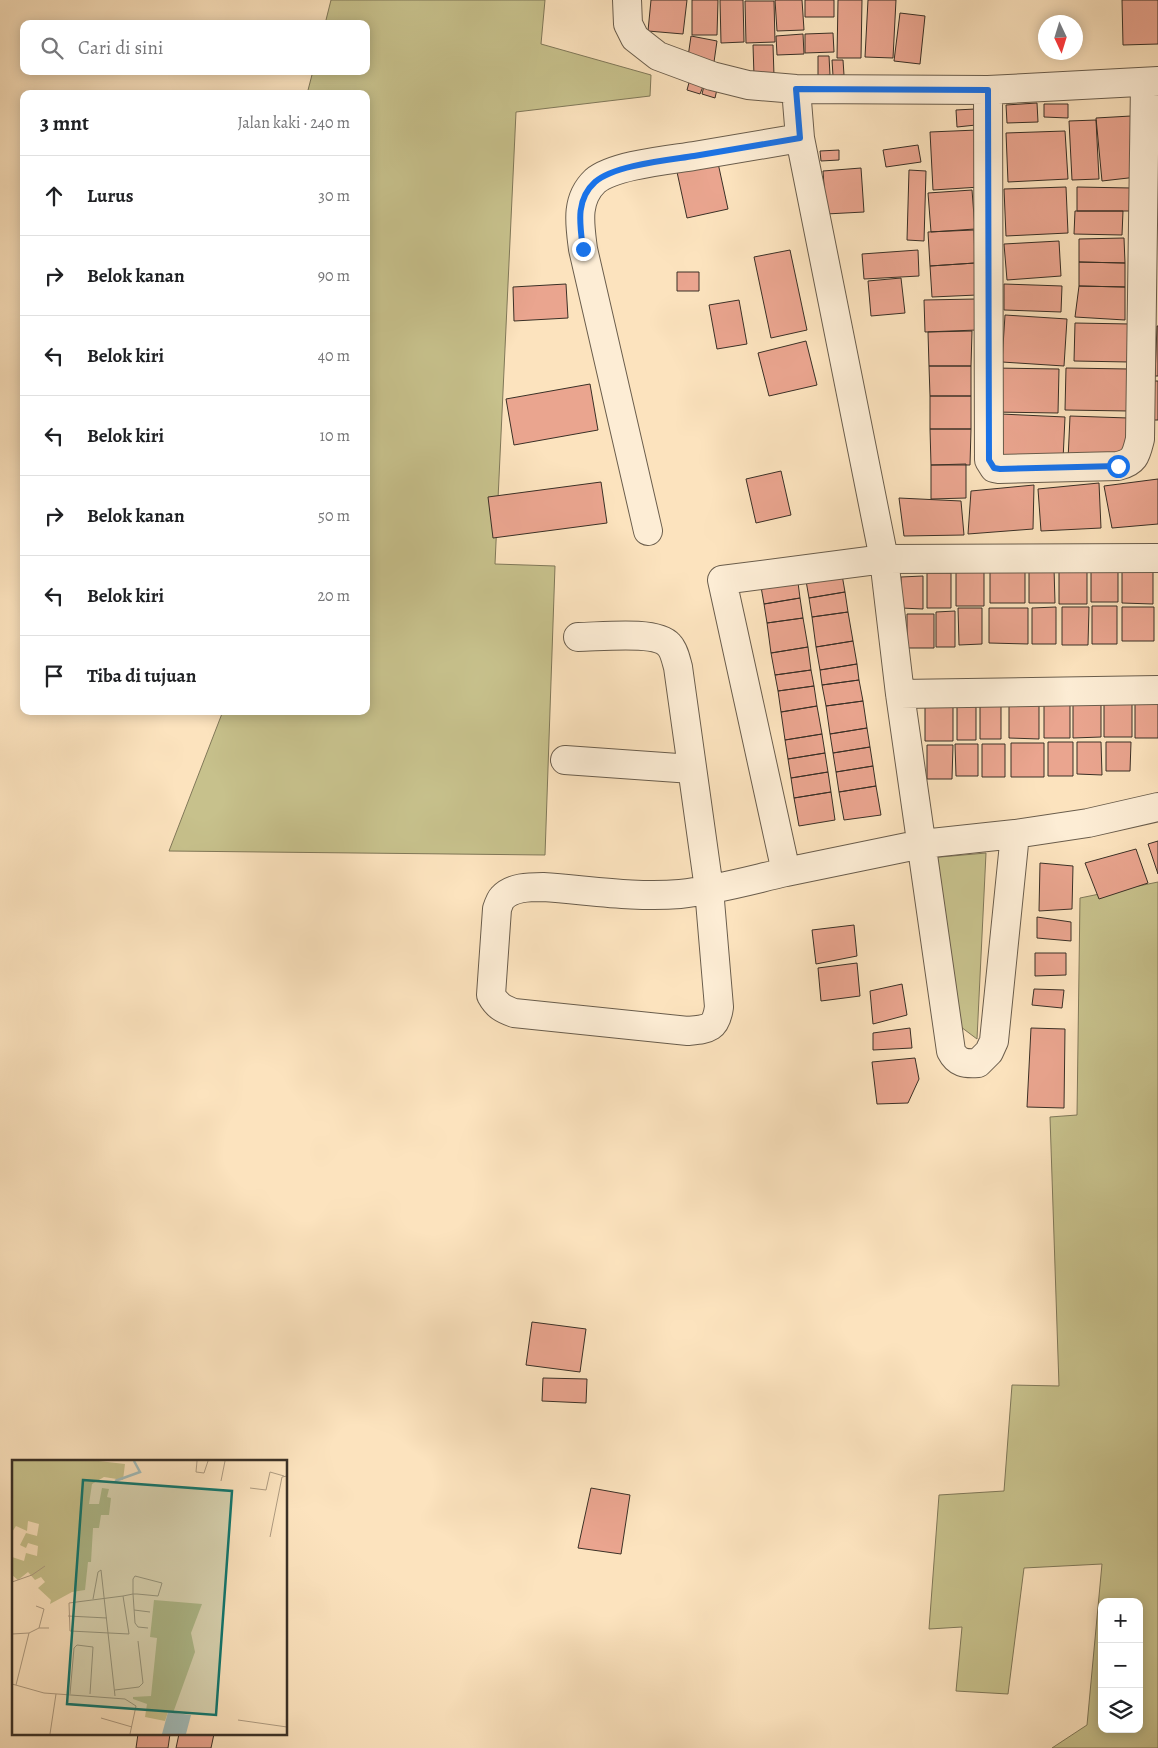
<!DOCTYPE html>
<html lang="id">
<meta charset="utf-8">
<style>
body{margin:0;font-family:Alegreya,serif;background:#f2f2f2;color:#202124}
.controls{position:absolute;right:15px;bottom:15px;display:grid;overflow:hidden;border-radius:10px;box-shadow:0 2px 12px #0003}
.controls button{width:45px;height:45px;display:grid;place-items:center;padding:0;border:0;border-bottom:1px solid #e0e0e0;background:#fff;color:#202124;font:25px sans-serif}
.compass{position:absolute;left:1038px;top:15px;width:45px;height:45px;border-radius:50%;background:#fff;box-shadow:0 2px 12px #0003;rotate:176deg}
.stop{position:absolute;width:15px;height:15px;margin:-11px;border:4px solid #1a73e8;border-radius:50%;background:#fff}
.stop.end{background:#1a73e8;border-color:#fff;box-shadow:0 1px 5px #0008}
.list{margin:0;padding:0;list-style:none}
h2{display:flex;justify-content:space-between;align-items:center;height:65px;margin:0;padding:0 20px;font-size:21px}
h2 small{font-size:16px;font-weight:400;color:#757577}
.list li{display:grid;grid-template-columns:32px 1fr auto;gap:15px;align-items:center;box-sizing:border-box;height:80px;padding:0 20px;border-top:1px solid #e0e0e0}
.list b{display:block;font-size:19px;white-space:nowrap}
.list em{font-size:16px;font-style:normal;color:#757577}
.icon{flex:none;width:28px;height:28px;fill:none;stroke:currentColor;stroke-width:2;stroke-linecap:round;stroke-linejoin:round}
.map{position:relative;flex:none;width:1158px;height:1748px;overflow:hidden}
.search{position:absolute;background:#fff;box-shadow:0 2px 12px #0003;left:20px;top:20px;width:350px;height:55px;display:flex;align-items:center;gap:12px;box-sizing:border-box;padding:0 18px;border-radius:10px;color:#757577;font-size:19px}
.panel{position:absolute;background:#fff;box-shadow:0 2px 12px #0003;left:20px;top:90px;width:350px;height:625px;border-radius:10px}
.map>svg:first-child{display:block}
.green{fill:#c7c18c;stroke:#807859;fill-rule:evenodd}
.building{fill:#eaa58f;stroke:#3a3026}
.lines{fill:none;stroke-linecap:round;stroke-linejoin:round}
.minor-casing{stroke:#6a5d4c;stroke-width:30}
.minor{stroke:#fdedd5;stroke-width:28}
.route{stroke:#1a73e8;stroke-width:6}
.inset-river{fill:none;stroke:#a2bcba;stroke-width:2.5}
.inset-road{fill:none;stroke:#ae9b81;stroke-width:1}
.view{fill:#0f766e;fill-opacity:0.15;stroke:#0f766e;stroke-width:2.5}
.inset-edge{fill:none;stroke:#3a3026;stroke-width:2.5}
</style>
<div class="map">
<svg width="1158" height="1748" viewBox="0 0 1158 1748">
<rect width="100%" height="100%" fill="#fce3be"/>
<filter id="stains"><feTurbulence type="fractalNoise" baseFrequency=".004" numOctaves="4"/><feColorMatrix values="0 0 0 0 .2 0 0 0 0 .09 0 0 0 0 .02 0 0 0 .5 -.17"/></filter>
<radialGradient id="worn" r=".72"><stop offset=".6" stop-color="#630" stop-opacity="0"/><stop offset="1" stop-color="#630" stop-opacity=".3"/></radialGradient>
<path class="green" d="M331,0H545L541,44L651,75L650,96L516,112L495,564L555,566L545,855L169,851L223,711H366V94H307L313,71H366V24H325Z
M986,853L977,1039L953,1021L929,858Z
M1158,882V1748H1052L1087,1725L1102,1564L1024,1568L1008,1694L956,1691L962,1627L929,1629L939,1495L1004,1491L1012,1385L1059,1386L1050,1117L1077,1115L1080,898ZM1102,1602H1139V1729H1102Z"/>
<path class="building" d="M651,0H687L683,34L648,31Z
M692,0H718L717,35H692Z
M720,0H743L744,42L721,43Z
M775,0H802L804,30L777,31Z
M805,0H834V17H805Z
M838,0H862L861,58H837Z
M868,0H896L893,58L865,57Z
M1122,0H1158V44L1123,45Z
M745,1H774L775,42L746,43Z
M900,13L925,16L920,64L894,61Z
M833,33L834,52L805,53V34Z
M803,34L804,54L777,55L776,36Z
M691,36L717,41L714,62L688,57Z
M753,45H773L774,76H754Z
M818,56H829L830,75L818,76Z
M832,60H843L844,75L833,76Z
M690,79L704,84L700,94L687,90Z
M705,82L718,85L715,98L702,94Z
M1037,103L1038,122L1007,123L1006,105Z
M1044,104H1068V118L1044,117Z
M975,109L976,125L957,127L956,110Z
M1131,116L1137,177L1102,181L1096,118Z
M1096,120L1099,179L1072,180L1069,121Z
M977,130L980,187L933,190L930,132Z
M1065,131L1068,179L1008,182L1006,133Z
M918,145L921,162L886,167L883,150Z
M839,150V160L821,161L820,151Z
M718,163L728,209L687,218L677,172Z
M861,168L864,212L826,214L823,171Z
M909,170L926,171L924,241L907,240Z
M1066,187L1068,233L1006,236L1004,189Z
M1077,187L1131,188V211H1077Z
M972,190L975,229L931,232L928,193Z
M1075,211H1123L1122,235L1074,234Z
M974,230L975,263L930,266L928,232Z
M1124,238L1125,263L1079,262V239Z
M1059,241L1061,276L1007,280L1004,244Z
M790,250L807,330L771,338L754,257Z
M918,250L919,276L864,279L862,254Z
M1079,262L1125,263V287L1079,286Z
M975,263L977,295L932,297L930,266Z
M677,272H699V291H677Z
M901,278L905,313L871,316L868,281Z
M566,284L568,318L514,321L513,287Z
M1004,284L1062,286L1061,312L1004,310Z
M1079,286L1125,287V320L1075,317Z
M976,299L977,330L925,332L924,300Z
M739,300L747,344L717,349L709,305Z
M1005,315L1067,319L1064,366L1002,362Z
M1075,323L1130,324L1129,362L1074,361Z
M1157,326H1158V376H1155Z
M972,331L971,366H929L928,332Z
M806,341L817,385L769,396L758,353Z
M929,366H971V396H930Z
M994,368L1059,369L1058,413L993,412Z
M1066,368L1129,369V411L1065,410Z
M1153,381H1158V420H1153Z
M590,384L598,430L514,445L506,399Z
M930,396H971V429H930Z
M1001,414L1065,417L1063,460L1000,458Z
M1070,416L1128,418L1126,462L1068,460Z
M930,429H971L970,465H931Z
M966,464V498L931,499V465Z
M781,471L791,515L756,523L746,479Z
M1158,479V524L1112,528L1104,486Z
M601,482L607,523L493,538L488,497Z
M1099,483L1101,528L1041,531L1038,489Z
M1034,485L1033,529L968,534L971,491Z
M899,498L961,501L964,535L904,536Z
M1054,568L1055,603H1029V569Z
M1059,568L1087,569V604H1059Z
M841,569L845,592L809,598L805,575Z
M990,569H1025V603H990Z
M1091,569H1118V602H1091Z
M1122,569H1153V604L1122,603Z
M956,572H984V606H956Z
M927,573H951V608H927Z
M797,575L800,598L764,604L760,581Z
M923,576V609L901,608V577Z
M845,592L848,612L812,617L809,598Z
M800,598L803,618L767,623L764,604Z
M1092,606H1117V644H1092Z
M1056,607V644H1032V608Z
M1062,607H1089L1088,645H1062Z
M1122,607H1154V641H1122Z
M958,608H982V644L959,645Z
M989,608H1028V644L989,643Z
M955,611V647H936V612Z
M848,612L853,641L816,647L812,617Z
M907,614H934V648H907Z
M803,618L808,647L771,653L767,623Z
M853,641L857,664L820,670L816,647Z
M808,647L811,670L775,675L771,653Z
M857,664L859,680L822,685L820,670Z
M811,670L814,686L778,691L775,675Z
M859,680L863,701L826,706L822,685Z
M814,686L817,706L781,712L778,691Z
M863,701L867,728L830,734L826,706Z
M980,703H1001V739H980Z
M1009,704H1039V739L1009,738Z
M1044,704H1070V738H1044Z
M1073,704H1101V737L1073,738Z
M1104,704H1132V737H1104Z
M1135,704H1158V738H1135Z
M925,705H953V741H925Z
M957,705H976V740H957Z
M817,706L822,734L785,740L781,712Z
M867,728L870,747L833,753L830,734Z
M822,734L825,753L788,759L785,740Z
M1048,742H1073V776H1048Z
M1077,742H1101L1102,775L1077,774Z
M1106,742H1131L1130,771H1106Z
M1011,743H1044V777H1011Z
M955,744H978V776H956Z
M982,744H1005V777H982Z
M927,745H953L952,779H927Z
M870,747L873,766L836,772L833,753Z
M825,753L828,772L791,778L788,759Z
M873,766L876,786L839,792L836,772Z
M828,772L831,792L794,798L791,778Z
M876,786L881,815L844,820L839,792Z
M831,792L835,820L799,826L794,798Z
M1158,841V874L1148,844Z
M1136,849L1148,883L1099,899L1085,863Z
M1040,863L1073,866L1072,909L1039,911Z
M1037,917L1071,922V941L1037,938Z
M854,925L857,956L816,964L812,930Z
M1035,953H1066V975L1035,976Z
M857,963L860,996L821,1001L818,968Z
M902,984L907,1015L873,1024L870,991Z
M1034,989L1064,990L1062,1008L1032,1005Z
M910,1028L912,1048L873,1050V1033Z
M1031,1028L1065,1029L1064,1108L1027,1107Z
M915,1058L919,1079L908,1103L877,1104L872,1062Z
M532,1322L586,1329L580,1372L526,1365Z
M543,1378L587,1379L586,1403L542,1401Z
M591,1488L630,1495L621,1554L578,1548Z
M138,1734H170L168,1748H136Z
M179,1734H214L211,1748H176Z"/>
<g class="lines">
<defs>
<path id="minor" d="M627,0L628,24L635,38L658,56L712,76L748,85L796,89L988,90L1158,81
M796,89L800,138L884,559L900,694L951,1051C957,1063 965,1064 978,1063L989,1052L994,1041L1015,834
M988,90L989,460L994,468L999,469L1118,466C1135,462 1136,455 1140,439L1145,82
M648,531L583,249C580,225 575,200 595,181C614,165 669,160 694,156C730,150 765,144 800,138
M578,637C599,637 656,630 669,645C674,650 676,660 678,667L709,889L719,1007C716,1029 708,1029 688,1031L514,1013C503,1009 497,1006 491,995L497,909C498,906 500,900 502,898C512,887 529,887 543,887C588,890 635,898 680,894C716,890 751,880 786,872L722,580L884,559L1158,558
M900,694L1158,690
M565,760L692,769
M786,872L922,844L1015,834L1088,823L1158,807"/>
</defs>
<use href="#minor" class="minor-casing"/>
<use href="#minor" class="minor"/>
</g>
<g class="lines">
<path class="route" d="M583,249C580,225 575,200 595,182C614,165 669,160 694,156C729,150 765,144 800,138L796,89L988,90L989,460L994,468L1000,469L1118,466"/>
</g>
<g transform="translate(12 1460)">
<rect width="275" height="275" fill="#fce3be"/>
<path d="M0,1H87L113,4L111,20L92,17L80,24L77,44H87L90,28L97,29L95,37L99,38L97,55H89L87,68H81L79,102H76L73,130L60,132L38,144L39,140L26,128L33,122L29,117L23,120L16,112L6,120L0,115V97L12,101L14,93L25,96L26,86L16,83L14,88L8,85L14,73L25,76L27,64L16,61L15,71L4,66L0,72ZM142,140L190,144L179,173L183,192L161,253L156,252L153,261L133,257L135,244L121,239V237L139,236L145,178L138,177Z" fill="#c7c18c"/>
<path d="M156,252L179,255L174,274H150Z" fill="#a2bcba"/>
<path class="inset-river" d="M103,21L128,12L122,1"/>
<path class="inset-road" d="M185,1L184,12L192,13L196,1M209,21L213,1M238,28L254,30L258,12L272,16M258,77L270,17L275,16M89,110L103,236M0,122L20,115L33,106M111,136L57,143L58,171L117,174L111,136L121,134H125L146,136L150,123L123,116L121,119V134L123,163L126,167L136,168M81,139L86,112L89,110M24,146L32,149L27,168M122,150L138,152M56,156L95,158M0,174L17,173M0,224L32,233L113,239L124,246L118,274M4,225L17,173L27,168H37M103,230L127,227L131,223L126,181M58,234L62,188L65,185L81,187L78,234M89,258L120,267M226,260L275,267M38,274L44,234"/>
<path class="view" d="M71,20L220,31L204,255L55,244Z"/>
<rect width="275" height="275" class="inset-edge"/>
</g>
<rect width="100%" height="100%" filter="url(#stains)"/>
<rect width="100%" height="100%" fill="url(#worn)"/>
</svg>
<div class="controls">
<button>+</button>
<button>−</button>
<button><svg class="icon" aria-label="layers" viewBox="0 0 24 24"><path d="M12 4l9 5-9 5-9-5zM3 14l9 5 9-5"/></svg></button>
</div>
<svg class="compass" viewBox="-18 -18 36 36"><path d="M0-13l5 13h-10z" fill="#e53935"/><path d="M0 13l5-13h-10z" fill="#757577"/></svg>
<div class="stop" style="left:1118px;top:466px"></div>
<div class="stop end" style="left:583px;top:249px"></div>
<div class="search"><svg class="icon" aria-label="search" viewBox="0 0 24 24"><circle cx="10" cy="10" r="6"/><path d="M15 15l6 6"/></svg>Cari di sini</div>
<section class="panel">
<h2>3 mnt<small>Jalan kaki · 240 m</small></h2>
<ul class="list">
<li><svg class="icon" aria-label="ahead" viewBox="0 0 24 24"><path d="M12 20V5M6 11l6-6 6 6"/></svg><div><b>Lurus</b></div><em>30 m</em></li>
<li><svg class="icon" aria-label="right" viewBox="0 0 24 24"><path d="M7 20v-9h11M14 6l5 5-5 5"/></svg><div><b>Belok kanan</b></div><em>90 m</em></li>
<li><svg class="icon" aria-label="left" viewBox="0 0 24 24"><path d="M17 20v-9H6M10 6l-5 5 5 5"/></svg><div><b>Belok kiri</b></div><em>40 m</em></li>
<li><svg class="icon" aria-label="left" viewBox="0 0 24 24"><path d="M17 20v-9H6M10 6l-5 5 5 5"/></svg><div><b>Belok kiri</b></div><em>10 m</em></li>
<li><svg class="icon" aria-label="right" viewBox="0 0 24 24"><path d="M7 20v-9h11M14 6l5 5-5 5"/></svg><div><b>Belok kanan</b></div><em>50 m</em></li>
<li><svg class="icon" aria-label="left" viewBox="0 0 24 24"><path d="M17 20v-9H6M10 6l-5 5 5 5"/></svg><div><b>Belok kiri</b></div><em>20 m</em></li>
<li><svg class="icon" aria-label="arrive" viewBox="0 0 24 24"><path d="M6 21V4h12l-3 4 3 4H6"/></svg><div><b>Tiba di tujuan</b></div></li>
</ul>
</section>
</div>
